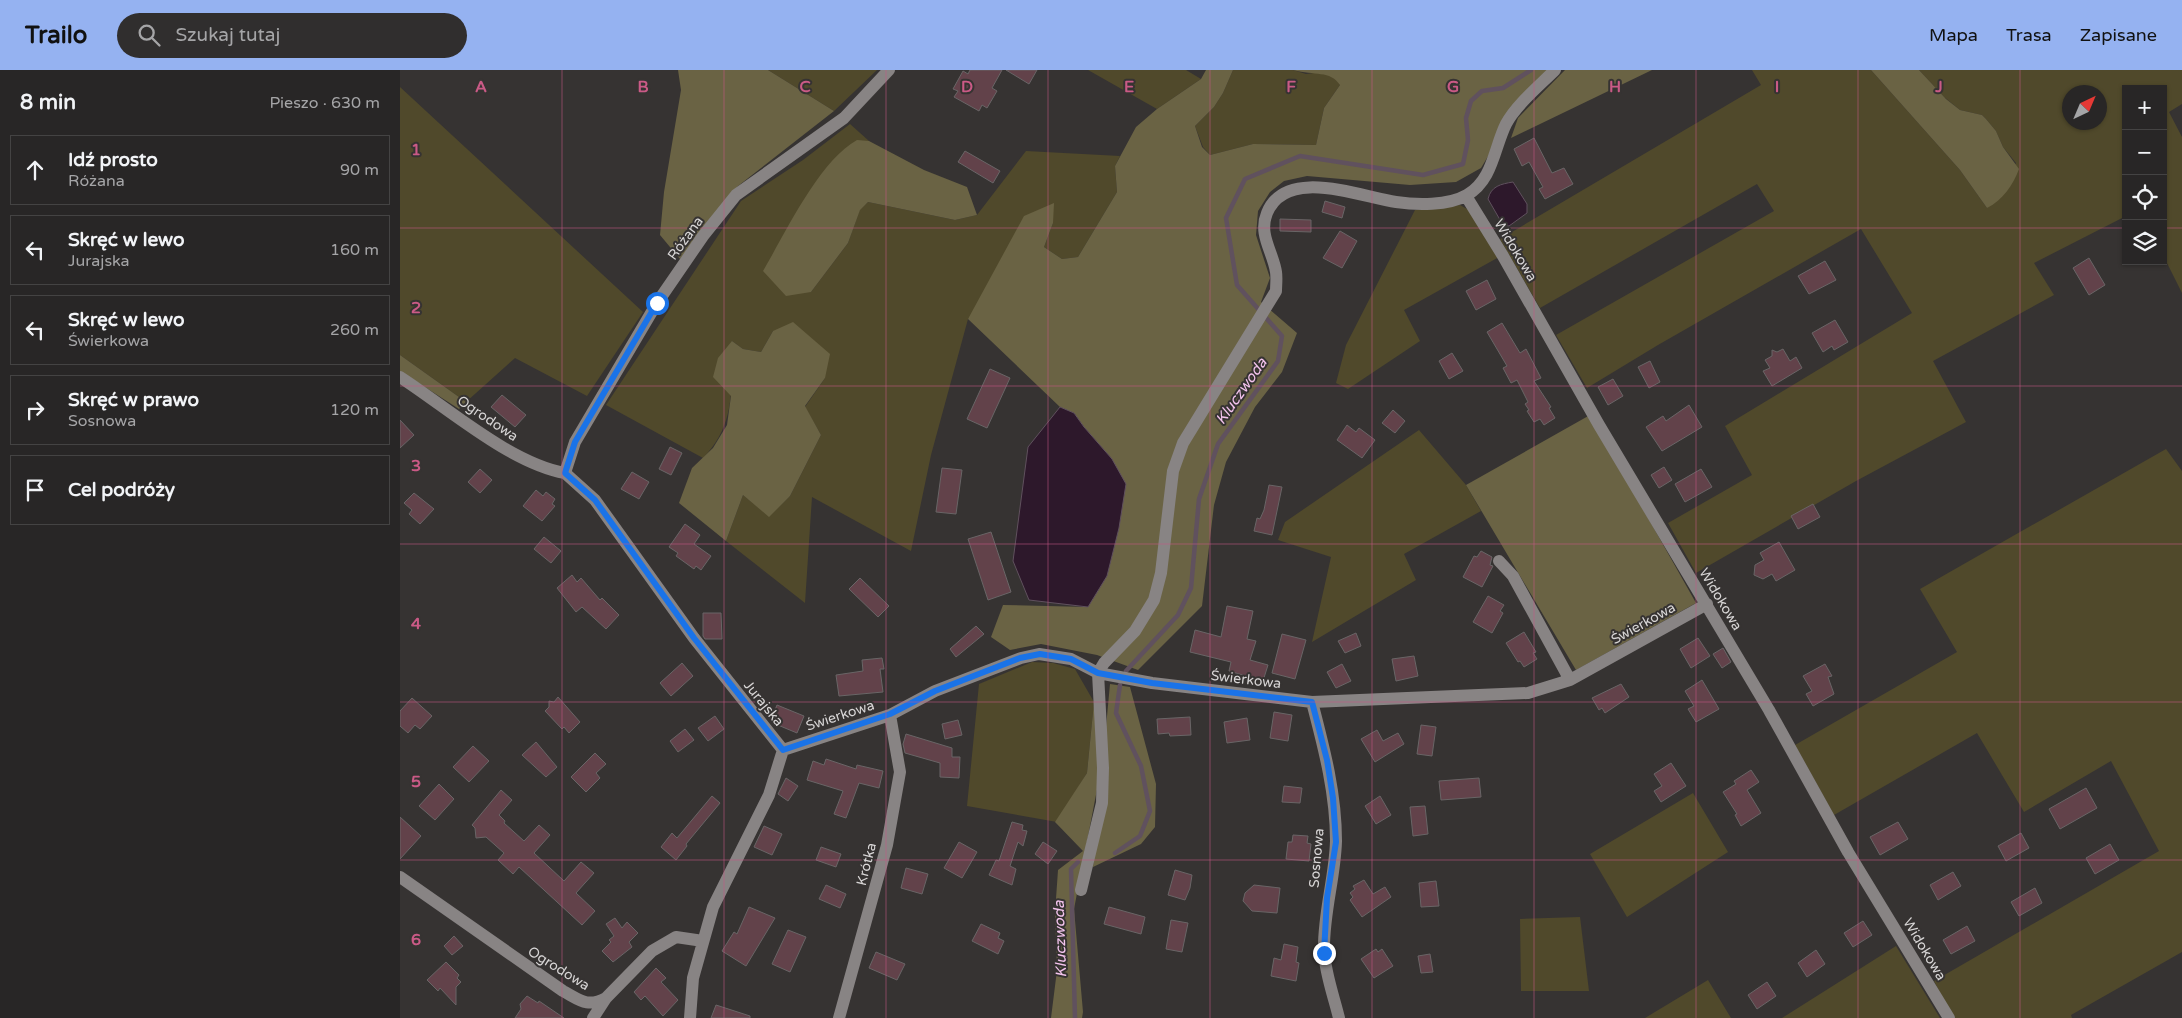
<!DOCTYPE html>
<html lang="pl">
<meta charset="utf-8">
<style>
body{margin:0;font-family:"Varela Round",sans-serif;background:#302e2e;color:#f1f3f6}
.controls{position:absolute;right:15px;top:15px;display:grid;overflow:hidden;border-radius:0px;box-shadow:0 1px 4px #0004}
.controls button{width:45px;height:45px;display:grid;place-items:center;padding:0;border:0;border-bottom:1px solid #444343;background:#282626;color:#f1f3f6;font:25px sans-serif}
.compass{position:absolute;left:1662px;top:15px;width:45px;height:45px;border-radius:50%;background:#282626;box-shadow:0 1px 4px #0004;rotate:44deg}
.stop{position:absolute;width:15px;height:15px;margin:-11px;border:4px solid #1a73e8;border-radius:50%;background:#fff}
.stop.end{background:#1a73e8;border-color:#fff;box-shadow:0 1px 5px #0008}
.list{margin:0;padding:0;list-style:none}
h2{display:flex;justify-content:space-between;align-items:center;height:65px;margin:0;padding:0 20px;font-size:21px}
h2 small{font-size:16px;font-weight:400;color:#a5a5a7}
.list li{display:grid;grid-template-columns:32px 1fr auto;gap:15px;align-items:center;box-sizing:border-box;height:70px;margin:0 10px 10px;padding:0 10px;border:1px solid #444343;border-radius:0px}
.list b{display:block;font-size:19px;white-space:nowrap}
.list p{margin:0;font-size:16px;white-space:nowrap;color:#a5a5a7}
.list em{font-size:16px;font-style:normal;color:#a5a5a7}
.icon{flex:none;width:28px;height:28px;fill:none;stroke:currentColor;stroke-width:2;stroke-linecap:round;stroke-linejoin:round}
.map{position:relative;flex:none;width:1782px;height:948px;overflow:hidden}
header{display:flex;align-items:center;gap:30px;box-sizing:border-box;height:70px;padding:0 25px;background:#95b2f1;color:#111}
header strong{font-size:24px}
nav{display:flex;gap:28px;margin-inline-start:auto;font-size:18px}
.search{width:350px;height:45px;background:#302e2e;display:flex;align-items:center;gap:12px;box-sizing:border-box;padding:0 18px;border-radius:28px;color:#a5a5a7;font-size:19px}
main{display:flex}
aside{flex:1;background:#282626}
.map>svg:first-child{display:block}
.green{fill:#50492b;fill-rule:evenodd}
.forest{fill:#6a6344}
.water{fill:#2d182b;stroke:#60515e}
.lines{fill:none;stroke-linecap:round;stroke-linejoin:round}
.stream{stroke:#60515e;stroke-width:4.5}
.building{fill:#62424a;stroke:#696566}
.minor{stroke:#888484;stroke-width:12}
.route{stroke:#1a73e8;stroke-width:6}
.grid{fill:none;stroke:#ca5a86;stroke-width:1;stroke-opacity:0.55}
.labels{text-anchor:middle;stroke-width:4;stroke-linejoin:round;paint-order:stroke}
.street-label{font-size:14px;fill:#d8d6d6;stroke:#363332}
.water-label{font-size:15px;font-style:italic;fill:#f4c4ee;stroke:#363332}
.grid-label{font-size:16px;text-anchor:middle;font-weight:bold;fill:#ca5a86;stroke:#363332;stroke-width:4;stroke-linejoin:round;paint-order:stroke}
</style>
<header>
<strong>Trailo</strong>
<div class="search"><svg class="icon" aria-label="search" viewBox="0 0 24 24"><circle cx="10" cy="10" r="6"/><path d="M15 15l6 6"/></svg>Szukaj tutaj</div>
<nav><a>Mapa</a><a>Trasa</a><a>Zapisane</a></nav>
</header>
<main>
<aside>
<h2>8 min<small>Pieszo · 630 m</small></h2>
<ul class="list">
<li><svg class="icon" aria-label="ahead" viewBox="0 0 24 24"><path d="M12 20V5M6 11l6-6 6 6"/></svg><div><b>Idź prosto</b><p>Różana</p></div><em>90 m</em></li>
<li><svg class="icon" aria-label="left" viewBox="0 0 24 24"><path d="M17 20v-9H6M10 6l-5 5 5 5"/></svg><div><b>Skręć w lewo</b><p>Jurajska</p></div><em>160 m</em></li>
<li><svg class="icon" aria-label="left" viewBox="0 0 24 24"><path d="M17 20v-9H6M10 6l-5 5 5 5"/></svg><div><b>Skręć w lewo</b><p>Świerkowa</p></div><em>260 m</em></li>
<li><svg class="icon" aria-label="right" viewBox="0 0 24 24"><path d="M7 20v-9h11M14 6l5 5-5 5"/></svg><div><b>Skręć w prawo</b><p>Sosnowa</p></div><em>120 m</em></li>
<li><svg class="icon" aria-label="arrive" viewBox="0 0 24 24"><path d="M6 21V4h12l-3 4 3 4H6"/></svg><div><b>Cel podróży</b></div></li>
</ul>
</aside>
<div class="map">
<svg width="1782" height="948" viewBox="0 0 1782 948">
<rect width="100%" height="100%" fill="#363332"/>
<path class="green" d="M368,0H477L434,41Z
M688,0H786L801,9L757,39Z
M833,0H893L906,4L929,1L936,5L940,15L924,38L916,75L853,74L810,85L803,77L795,56L814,37L823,23Z
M1352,0H1471L1560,100L1587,138L1616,93L1603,77L1596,61L1586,49L1582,45L1560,40L1544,27L1519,0H1782V34L1769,42L1782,67V223L1763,185V19H1726V146L1634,193L1654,225L1533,291L1566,352L1456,411L1296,503L1268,453L1352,405L1325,356L1512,243L1461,159L1258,275L1187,318L1156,265L1374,141L1357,114L1140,238L1100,169L1361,15ZM1670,22H1700V52H1670Z
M0,17L243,242L187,326L115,288L66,332L0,285Z
M450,54L469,71H457L411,222L448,173L460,139L468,132L555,150L577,145L626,81L720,86L715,96L717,122L678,187L662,189L644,177L653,153L568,249L531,385L511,481L412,427L405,533L326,471L343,425L369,446L390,426L421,365L405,337L425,308L373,261L361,282L343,279L332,271C331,316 337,353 303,388L206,335L341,131L403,90Z
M1060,135L1074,143L1099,187L1004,240L1020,271L948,319L936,313L946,275L1015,140Z
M1019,360L1066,415L1081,441L1004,484L1016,510L912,572L931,487L878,470L885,452Z
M1766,379L1782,401V882L1671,945L1672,948H1553L1534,911L1759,781L1711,691L1624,742L1577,663L1434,745L1395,675L1557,582L1520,519Z
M632,592L653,593L675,599L694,632L687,703L657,752L567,736L579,614Z
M1293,723L1328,782L1227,847L1190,784Z
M1180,847L1189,921H1121L1120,849Z
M1496,876L1540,948H1382Z
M1308,910L1331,948H1245Z"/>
<path class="forest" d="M278,0H368L434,41L338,116L280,189L260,165L264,122L281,20Z
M806,0H833L823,23L814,37L795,56L802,77L810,85L853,74L916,75L924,38L940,15C930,0 915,6 893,0H1151L1093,78L1081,98L1056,112L1010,115L907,106L884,111L870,122L858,141L856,165L870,208L861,232L897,263L882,302L855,337L826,392L814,435L802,536L738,600L697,585L641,574L610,580L591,567L603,535L688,537L707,506L719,458L712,389L684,357L674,343L660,337L568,249L624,146L654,133L653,153L644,177L662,189L678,187L717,122L715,96L736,57L757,39L801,9Z
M1165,0H1252L1111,68L1118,48Z
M1471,0H1519L1546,29L1560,40L1582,45L1586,49L1596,61L1603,77L1619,99C1613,115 1603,130 1587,138L1560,100Z
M457,70L469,71L524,100L567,117L577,145L555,150L468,132L460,140L448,173L411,222L386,226L363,201C386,162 419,91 457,70Z
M393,252L430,284L425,308L405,336L421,365L390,426L369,447L343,425L326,471L279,433L292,398L313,378L327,355L331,326L313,307L318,288L332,271L343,279L361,282L373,261Z
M0,285L66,332L59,339L0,301Z
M1190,345L1296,533L1176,600L1066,415Z
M710,614L730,617L756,714L755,757L741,774L693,797Z
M694,632L700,704L674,839L683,942L682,948H651L657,900L655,843L658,800L683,781L655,752L687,703Z"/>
<path class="water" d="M1113,112L1127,134V143L1109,156L1103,155L1088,129C1091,116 1101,114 1113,112Z
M660,337L674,343L684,357L712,389L726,414L719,458L707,506L688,537L629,530L613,491L628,377Z"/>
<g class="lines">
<path class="stream" d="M726,601L778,545L791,518L799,429L818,374L878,291L882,266L837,215L826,148L845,109L900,86L1023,105L1063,94L1068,70L1066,48L1071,31L1082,21L1103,18L1131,0
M715,783L740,766L750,741L741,696L716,643L720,615
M675,948L671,799L678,792"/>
</g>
<path class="building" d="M570,0H602L592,18L597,21L587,38L582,35L579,41L554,27L558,21L553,19L563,1L568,4Z
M606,0H637L629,14Z
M1134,68L1152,103L1164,98L1173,114L1145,129L1139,119L1143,117L1129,92L1122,96L1114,79Z
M565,81L600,101L593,113L558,92Z
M925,131L945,137L942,148L922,142Z
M880,149L911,150V162L880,161Z
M940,161L957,171L942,198L923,188Z
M1689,188L1705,215L1689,225L1673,198Z
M1425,191L1436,210L1409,224L1398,206Z
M1087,210L1096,229L1076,240L1066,221Z
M1435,250L1448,272L1434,280L1432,276L1423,282L1412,263Z
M1102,253L1120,283L1126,279L1141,308L1134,311L1151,337L1149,338L1155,348L1144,355L1140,349L1134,352L1127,341L1129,340L1125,334L1128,332L1117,310L1111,313L1103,298L1107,296L1087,262Z
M1383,279L1390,291L1396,287L1402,298L1372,316L1363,301L1370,298L1365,290L1372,286V280L1377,282Z
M1052,283L1063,301L1049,309L1039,291Z
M1250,291L1260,312L1249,318L1238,297Z
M590,299L610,308L587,358L567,349Z
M1213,309L1223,326L1208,335L1198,317Z
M102,325L126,345L115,357L91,337Z
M1289,335L1302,357L1262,381L1246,357L1263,346L1266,351Z
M993,340L1005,351L995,363L982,353Z
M0,350L14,365L0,378Z
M947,355L956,362L959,358L975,370L962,388L937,370Z
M270,377L282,383L271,405L259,399Z
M1264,397L1272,410L1259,418L1251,405Z
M542,398L562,400L556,444L536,442Z
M80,399L92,410L80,423L68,412Z
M1301,399L1312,417L1285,432L1275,414Z
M232,402L249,412L239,429L221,419Z
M869,415L882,417L872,465L854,461L857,448L860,449L864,440Z
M136,420L143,426L146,422L155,429L152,434L155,436L142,451L123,436Z
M14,423L34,439L20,454L9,444L12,440L4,433Z
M1413,434L1420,447L1398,459L1391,446Z
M285,454L300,465L294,474L311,486L301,500L296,496L294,499L276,486L278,483L269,477Z
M591,462L611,522L588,530L568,469Z
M144,467L161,481L151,493L134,479Z
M1379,472L1395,500L1376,511L1372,504L1363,509L1354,505L1355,495L1364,490L1360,483Z
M1081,481L1092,487L1090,495L1093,496L1082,517L1063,507L1074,486L1077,487Z
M172,505L177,512L181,508L200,530L202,528L219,545L206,559L182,537L176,542L157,518Z
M460,508L489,536L478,547L449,519Z
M1088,526L1104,535L1100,541L1103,543L1092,563L1073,552Z
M827,536L853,541L847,569L856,571L850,590L868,595L863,611L829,601L831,592L790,582L795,560L821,567Z
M303,543H321L322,569H305L303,566Z
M576,556L584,564L556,587L550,579Z
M1124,562L1136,582L1133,583L1137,589L1124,597L1120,591L1118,592L1106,573Z
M956,563L961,576L945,583L938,571Z
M882,564L906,570L895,609L872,603Z
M1298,568L1310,586L1291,598L1280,579Z
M1323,578L1331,592L1322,598L1313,584Z
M1014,586L1018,606L996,611L992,589Z
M482,588L484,599H480L483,622L439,626L436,605L463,601L462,590Z
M282,593L293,606L271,626L260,613Z
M942,594L951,611L936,618L927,602Z
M1425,594L1432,606L1428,607L1434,624L1413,636L1406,624L1412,621L1403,606Z
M1302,610L1319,639L1296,652L1288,639L1294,636L1285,621Z
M1221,614L1229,627L1205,643L1202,638L1199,640L1192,628Z
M158,627L180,652L169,663L164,657L162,659L145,641L149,637V631L154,632Z
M12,628L32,646L20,659L15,655L8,663L0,656V641Z
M377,635L404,646L397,663L373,653L376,646L373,645Z
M874,642L892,645L888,671L870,668Z
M315,646L324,659L308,671L298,658Z
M790,647L791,665L770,666L769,663L758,664L757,649Z
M847,648L850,670L827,673L824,652Z
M558,650L562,665L545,669L542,654Z
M1021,655L1036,657L1032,686L1017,684Z
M285,659L294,670L278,682L270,671Z
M977,660L983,671L998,663L1004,674L975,692L961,669Z
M506,664L552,678V687H560L559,708L540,707V693L505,683L503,674Z
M136,672L157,697L146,707L122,685Z
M73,676L89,691L69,712L53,697Z
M195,683L206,694L196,703L200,708L186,722L171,707Z
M426,689L456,699L457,695L483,701L479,718L459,713L446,748L434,744L443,721L407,710L413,691L424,695Z
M1271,693L1286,716L1261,732L1254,721L1262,716L1254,704Z
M1351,700L1359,712L1347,720L1361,743L1341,756L1335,745L1337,744L1323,722L1336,714L1334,711Z
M386,708L398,716L388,731L378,724Z
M1079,708L1081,727L1041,730L1039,711Z
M39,714L54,729L35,750L19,736Z
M884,716L902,718L900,733L882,732Z
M1686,718L1697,738L1660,759L1649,739Z
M101,720L112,730L99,745L105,751L104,753L124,771L139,755L150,765L134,783L164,811L181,792L194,803L176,823L195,841L182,855L119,797L113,804L98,790L104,783L86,767L76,768L75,758L72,755Z
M312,726L320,733L286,774L287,776L276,790L261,777L272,763L277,768Z
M980,726L991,745L976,754L965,736Z
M1025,736L1028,764L1013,766L1010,737Z
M0,747L21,766L0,789Z
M612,752L623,755L622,760L627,761L623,776L618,772L610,796L616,799L612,815L589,805L596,790L599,791Z
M1498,752L1508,769L1480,785L1470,767Z
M364,756L382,764L372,785L354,777Z
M1621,763L1629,778L1606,791L1598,776Z
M893,765L908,766L907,773L911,774L909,791L886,789L888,772H892Z
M559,772L577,782L562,808L544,798Z
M643,772L657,781L648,794L635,784Z
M1710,774L1719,790L1695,804L1686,788Z
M421,777L441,784L436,797L416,790Z
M506,798L528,804L522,824L501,818Z
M775,800L792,805L790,818L785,830L768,825Z
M1553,802L1561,816L1538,830L1530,815Z
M964,810L973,824L985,817L991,827L962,847L950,830L953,827L950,823L955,819L953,816Z
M1036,811L1039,836L1021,837L1019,813Z
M426,815L446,824L440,838L419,829Z
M854,815L880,818L877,843L852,841L843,831L845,823Z
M1635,818L1642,833L1619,846L1611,832Z
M349,837L375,848L346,896L322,881L334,862L337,864Z
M709,837L745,847L741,864L704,854Z
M215,848L222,858L227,852L238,863L229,872L232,877L213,892L202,881L211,872L209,870L214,866L206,854Z
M771,850L788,853L782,882L766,879Z
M1463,851L1472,865L1453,877L1444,863Z
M581,854L600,863L598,868L604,871L598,884L572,871Z
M1567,856L1575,871L1551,884L1543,870Z
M388,860L406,867L390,902L372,894Z
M54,866L63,876L52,885L44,876Z
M884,874L898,877L896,892L899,893L896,911L871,906L874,888L881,890Z
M976,879L978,882L982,879L993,896L974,908L961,889Z
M1416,880L1425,894L1407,907L1398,893Z
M476,882L505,894L497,910L469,898Z
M1030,884L1033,902L1021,903L1018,886Z
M46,892L59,905L57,908L61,912L56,917V935L40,918L38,921L27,910Z
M256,898L266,908L261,912L278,930L263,946L245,926L241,930L234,922Z
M1367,912L1376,926L1357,939L1348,925Z
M127,926L138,933L139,931L164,948H115L121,939L120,934Z
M316,935L350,946V948H311Z"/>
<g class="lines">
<path class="minor" d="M1066,126L1103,186L1199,355L1369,640L1448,782L1549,948
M0,307C48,338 110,393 165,403
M165,403L175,372L257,233L303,166L336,125L444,48L489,0
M165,403L195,430L294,568L383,680
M1099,491L1113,506L1170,610
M912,632C924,678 936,723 936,771C935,808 923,844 924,881C925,903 934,927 939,948
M383,680L490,645L535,621L621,588L639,584L671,589L698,603L752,613L912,632L1128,623L1170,610L1307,534
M0,807L163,921C180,930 187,938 206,928L252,881L276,867L303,871
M681,820L702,733L703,698L698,603L704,593L735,561L754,530L761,503L773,401L783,373L876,221C876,215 877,208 876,202C873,182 858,164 867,143C886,96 960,127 996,132C1016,135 1048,136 1067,125C1093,110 1094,78 1106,54C1116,35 1140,15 1155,0
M193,948L206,928
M290,948L293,908L313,837L369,725L383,680
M439,948L487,775L500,702L490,645"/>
</g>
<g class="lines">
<path class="route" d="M257,233L175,372L165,403L195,430L294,568L383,680L490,644L535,621L620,588L640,584L671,589L698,603L752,613L912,632L927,690L933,728L936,772L927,828L924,883"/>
</g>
<path class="grid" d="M162,0V948M324,0V948M486,0V948M648,0V948M810,0V948M972,0V948M1134,0V948M1296,0V948M1458,0V948M1620,0V948M0,158H1726M1763,158H1782M0,316H1782M0,474H1782M0,632H1782M0,790H1782"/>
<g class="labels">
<g class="street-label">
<text transform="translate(285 168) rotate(-54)" y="5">Różana</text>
<text transform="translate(1116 180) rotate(59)" y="5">Widokowa</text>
<text transform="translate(88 348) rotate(34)" y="5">Ogrodowa</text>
<text transform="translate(1321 529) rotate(59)" y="5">Widokowa</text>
<text transform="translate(1243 553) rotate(-29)" y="5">Świerkowa</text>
<text transform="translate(846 609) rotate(7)" y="5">Świerkowa</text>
<text transform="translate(364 633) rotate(51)" y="5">Jurajska</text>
<text transform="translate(440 645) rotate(-18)" y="5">Świerkowa</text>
<text transform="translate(916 788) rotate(-85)" y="5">Sosnowa</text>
<text transform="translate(466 794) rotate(-76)" y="5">Krótka</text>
<text transform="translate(1525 879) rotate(59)" y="5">Widokowa</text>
<text transform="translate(159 898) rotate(32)" y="5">Ogrodowa</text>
</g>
<g class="water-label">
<text transform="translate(841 321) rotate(-55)" y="5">Kluczwoda</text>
<text transform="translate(660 869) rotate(-92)" y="5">Kluczwoda</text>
</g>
</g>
<g class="grid-label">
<text x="81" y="22">A</text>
<text x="243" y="22">B</text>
<text x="405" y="22">C</text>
<text x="567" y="22">D</text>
<text x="729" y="22">E</text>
<text x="891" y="22">F</text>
<text x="1053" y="22">G</text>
<text x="1215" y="22">H</text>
<text x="1377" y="22">I</text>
<text x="1539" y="22">J</text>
<text x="16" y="85">1</text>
<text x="16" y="243">2</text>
<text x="16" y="401">3</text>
<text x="16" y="559">4</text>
<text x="16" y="717">5</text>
<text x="16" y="875">6</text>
</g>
</svg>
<div class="controls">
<button>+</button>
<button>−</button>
<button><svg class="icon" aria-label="locate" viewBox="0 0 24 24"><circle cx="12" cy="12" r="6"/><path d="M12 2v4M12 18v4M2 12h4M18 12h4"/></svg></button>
<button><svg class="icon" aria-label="layers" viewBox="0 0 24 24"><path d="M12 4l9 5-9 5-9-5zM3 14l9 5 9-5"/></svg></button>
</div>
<svg class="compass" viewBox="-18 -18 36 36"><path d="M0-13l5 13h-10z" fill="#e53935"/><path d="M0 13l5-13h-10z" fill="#a5a5a7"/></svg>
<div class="stop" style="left:257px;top:233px"></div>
<div class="stop end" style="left:924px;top:883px"></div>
</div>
</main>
